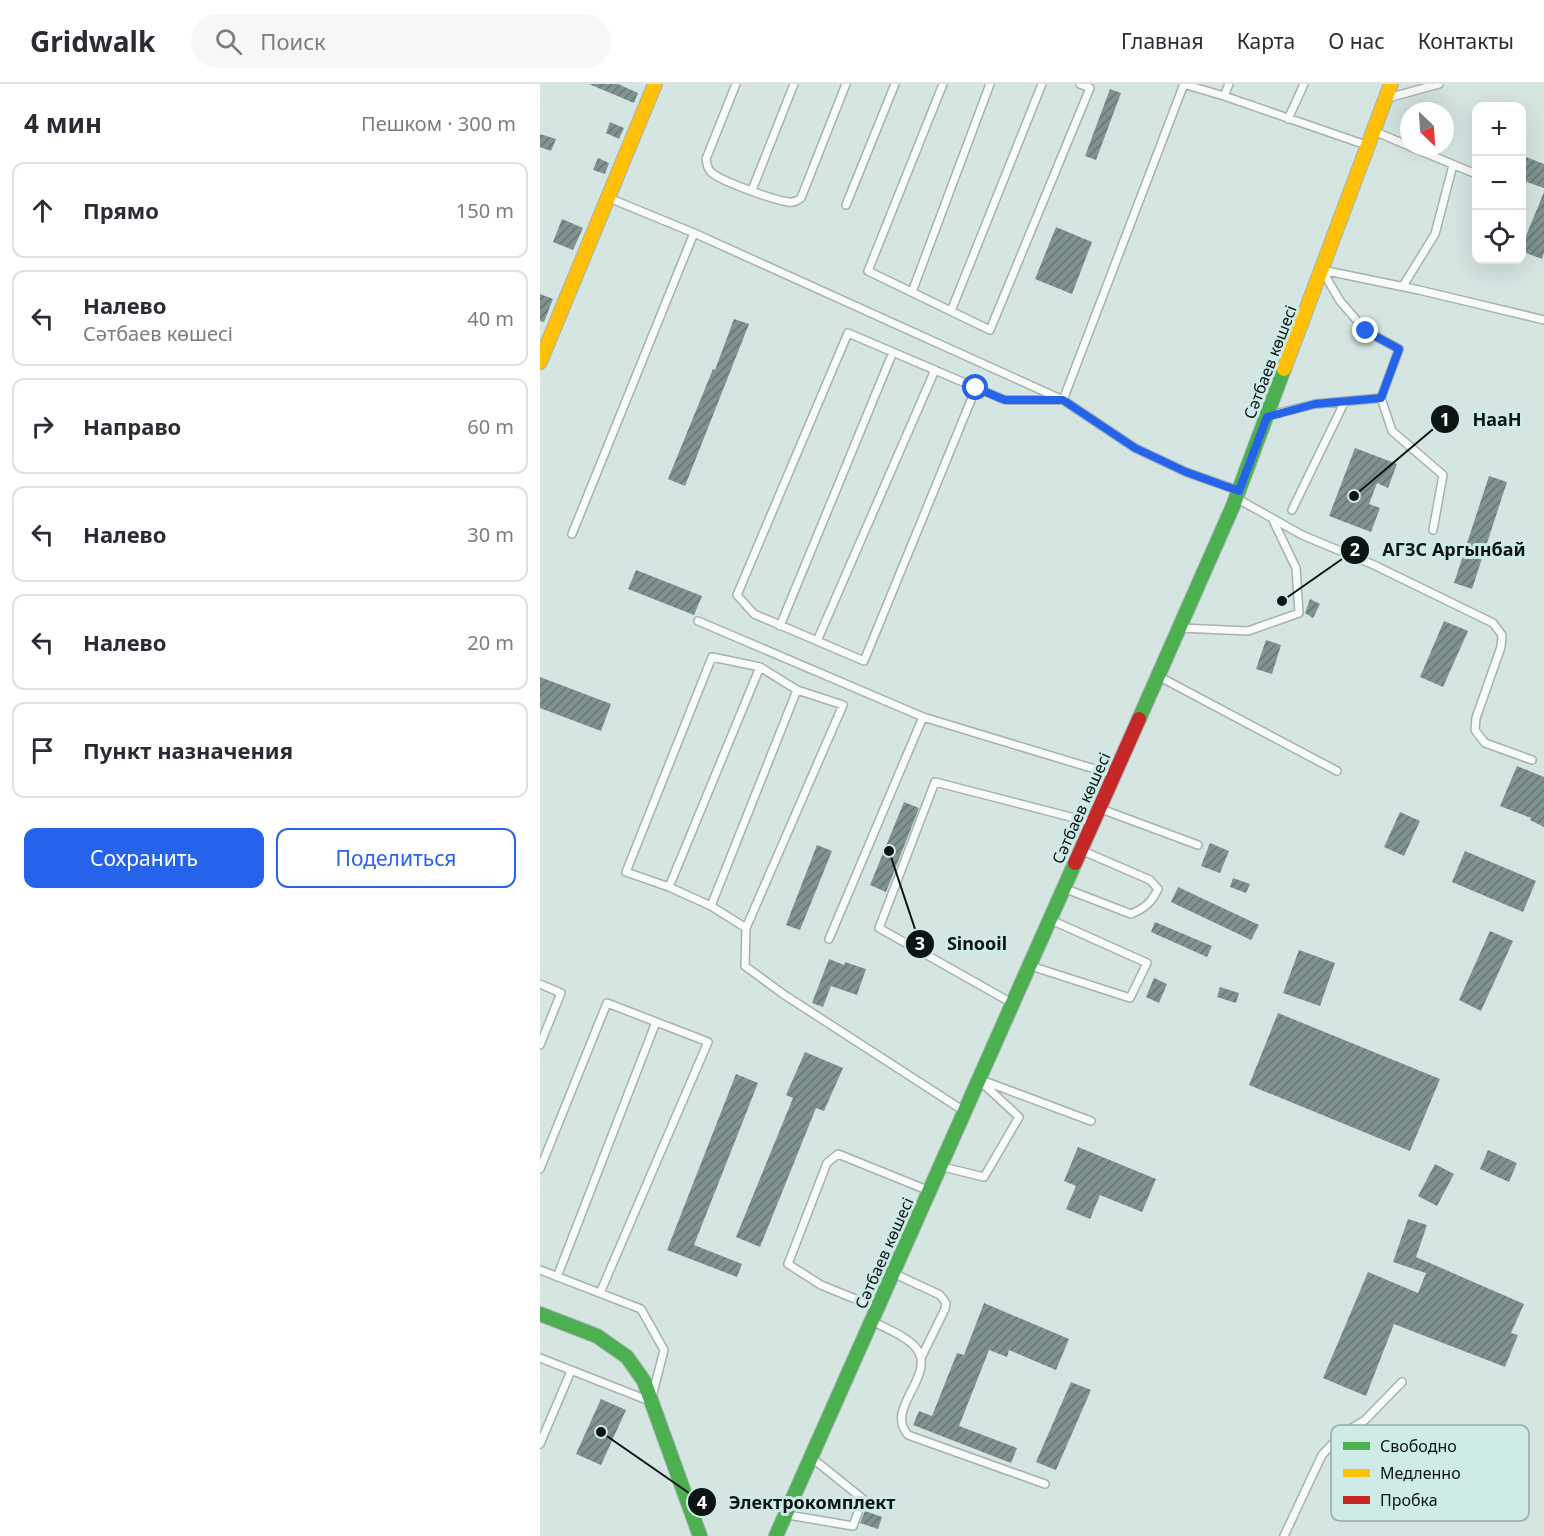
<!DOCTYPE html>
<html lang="ru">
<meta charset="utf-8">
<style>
body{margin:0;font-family:"Noto Sans",sans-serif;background:#f7f7f7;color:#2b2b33}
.controls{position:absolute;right:18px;top:18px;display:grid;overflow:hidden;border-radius:12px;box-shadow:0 6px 24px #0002}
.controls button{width:54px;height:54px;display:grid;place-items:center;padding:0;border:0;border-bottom:2px solid #e1e1e2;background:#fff;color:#2b2b33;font:30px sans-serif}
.compass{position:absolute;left:860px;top:18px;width:54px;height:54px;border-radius:50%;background:#fff;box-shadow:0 6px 24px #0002;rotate:155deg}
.stop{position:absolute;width:18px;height:18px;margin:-14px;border:4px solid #2563eb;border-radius:50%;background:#fff}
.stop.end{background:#2563eb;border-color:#fff;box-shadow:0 2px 6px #0008}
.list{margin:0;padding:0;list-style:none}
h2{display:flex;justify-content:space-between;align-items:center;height:78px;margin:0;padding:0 24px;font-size:26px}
h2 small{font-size:20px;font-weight:400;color:#7c7c81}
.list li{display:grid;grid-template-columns:39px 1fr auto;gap:18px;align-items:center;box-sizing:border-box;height:96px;margin:0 12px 12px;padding:0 12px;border:2px solid #e1e1e2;border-radius:12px}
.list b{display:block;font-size:22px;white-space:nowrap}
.list p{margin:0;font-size:20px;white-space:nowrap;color:#7c7c81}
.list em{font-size:20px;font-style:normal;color:#7c7c81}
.actions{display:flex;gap:12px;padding:18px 24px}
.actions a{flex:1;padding:14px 0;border:2px solid #2563eb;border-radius:12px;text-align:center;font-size:21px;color:#2563eb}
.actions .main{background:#2563eb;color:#fff}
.icon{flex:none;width:33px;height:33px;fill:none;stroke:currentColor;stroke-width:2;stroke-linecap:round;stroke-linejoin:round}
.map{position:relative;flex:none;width:1004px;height:1452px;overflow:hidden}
header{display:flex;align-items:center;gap:36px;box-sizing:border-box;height:84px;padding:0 30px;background:#fff;border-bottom:2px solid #e1e1e2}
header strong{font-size:28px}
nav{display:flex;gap:33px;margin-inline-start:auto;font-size:21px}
.search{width:420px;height:54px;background:#f7f7f7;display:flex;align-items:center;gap:15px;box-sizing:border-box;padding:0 21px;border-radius:33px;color:#7c7c81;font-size:22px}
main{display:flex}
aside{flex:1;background:#fff}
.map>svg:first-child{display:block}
.building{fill:url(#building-hatch)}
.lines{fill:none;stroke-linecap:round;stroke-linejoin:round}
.lane-casing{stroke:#a5b2b0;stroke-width:10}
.fast-casing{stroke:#a5b2b0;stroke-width:16}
.slow-casing{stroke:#a5b2b0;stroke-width:16}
.jam-casing{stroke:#a5b2b0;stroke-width:16}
.lane{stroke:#f9fbfb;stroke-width:7}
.fast{stroke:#4caf50;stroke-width:14}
.slow{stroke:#ffc107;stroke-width:14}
.jam{stroke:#c62828;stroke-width:14}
.route{stroke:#2563eb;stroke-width:8}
.labels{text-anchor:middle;stroke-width:6;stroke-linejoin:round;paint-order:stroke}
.street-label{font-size:16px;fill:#0b1514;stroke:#ceebe7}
.key{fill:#ceebe7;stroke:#94aba8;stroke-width:1.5}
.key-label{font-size:16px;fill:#0b1514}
.leader{fill:none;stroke:#0b1514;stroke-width:2}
.callout-dot{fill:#0b1514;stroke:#ceebe7;stroke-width:2}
.mark-label{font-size:18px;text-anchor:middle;font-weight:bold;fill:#fff}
.callout-label{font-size:18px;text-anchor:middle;font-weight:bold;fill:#0b1514;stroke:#ceebe7;stroke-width:6;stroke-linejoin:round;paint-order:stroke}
</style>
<header>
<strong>Gridwalk</strong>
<div class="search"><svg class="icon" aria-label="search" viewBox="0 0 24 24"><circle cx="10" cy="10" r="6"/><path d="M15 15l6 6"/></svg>Поиск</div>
<nav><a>Главная</a><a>Карта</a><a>О нас</a><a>Контакты</a></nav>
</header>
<main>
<aside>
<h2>4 мин<small>Пешком · 300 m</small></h2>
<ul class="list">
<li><svg class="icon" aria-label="ahead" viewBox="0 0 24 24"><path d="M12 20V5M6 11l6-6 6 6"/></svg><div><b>Прямо</b></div><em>150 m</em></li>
<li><svg class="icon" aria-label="left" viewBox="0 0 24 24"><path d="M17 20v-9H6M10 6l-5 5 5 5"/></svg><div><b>Налево</b><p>Сәтбаев көшесі</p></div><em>40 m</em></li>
<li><svg class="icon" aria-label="right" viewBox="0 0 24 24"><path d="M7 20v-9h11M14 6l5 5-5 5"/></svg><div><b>Направо</b></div><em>60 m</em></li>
<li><svg class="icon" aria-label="left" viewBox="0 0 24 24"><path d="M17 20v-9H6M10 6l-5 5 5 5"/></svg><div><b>Налево</b></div><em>30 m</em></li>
<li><svg class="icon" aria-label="left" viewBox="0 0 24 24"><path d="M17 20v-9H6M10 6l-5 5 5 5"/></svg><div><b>Налево</b></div><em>20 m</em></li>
<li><svg class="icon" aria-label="arrive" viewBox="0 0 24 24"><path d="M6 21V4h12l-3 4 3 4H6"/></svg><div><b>Пункт назначения</b></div></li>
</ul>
<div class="actions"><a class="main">Сохранить</a><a>Поделиться</a></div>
</aside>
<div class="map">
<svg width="1004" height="1452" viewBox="0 0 1004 1452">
<defs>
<pattern id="building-hatch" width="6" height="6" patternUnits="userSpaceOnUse" patternTransform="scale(1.5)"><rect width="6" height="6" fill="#7f9391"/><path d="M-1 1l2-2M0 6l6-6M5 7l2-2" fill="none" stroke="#667775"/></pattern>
</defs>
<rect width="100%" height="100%" fill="#d4e5e2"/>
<path class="building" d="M49,0H78L98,9L94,19Z
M570,5L581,9L556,76L545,72Z
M70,38L84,44L79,55L66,49Z
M0,50L16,55L11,67L0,63Z
M981,71L1004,80V104L981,96Z
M58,74L69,79L65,90L53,86Z
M1004,108V169L1002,175L981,167V164Z
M22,135L43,144L33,166L13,158Z
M516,143L552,158L532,210L495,195Z
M0,210L13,215L4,238L0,237Z
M194,235L209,240L145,402L128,395L173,285L175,286Z
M815,364L857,380L848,404L837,399L829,420L840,424L831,448L789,432Z
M949,392L967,398L932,505L914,499Z
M96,486L162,512L154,531L88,505Z
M770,515L780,520L773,534L765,529Z
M904,537L928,547L903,603L880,593Z
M726,556L741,561L732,590L716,585Z
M0,593L71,620L61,647L0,624Z
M977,682L1004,693V743L990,736L991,734L960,722Z
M364,718L379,724L346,808L330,801Z
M860,728L880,737L864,772L844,763Z
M670,759L689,767L680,789L661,782Z
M277,761L292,767L260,846L246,841Z
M925,767L996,797L983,828L912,798Z
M693,794L710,800L706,809L690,803Z
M638,803L719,841L711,856L631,818Z
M615,838L672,862L667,873L611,848Z
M950,847L973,857L941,927L919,916Z
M759,866L795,879L780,922L743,909Z
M289,875L304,881L305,878L326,885L317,911L291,902L283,923L272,919Z
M614,894L627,900L619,919L606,913Z
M680,903L699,909L696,919L677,913Z
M738,929L900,995L870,1067L709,1001Z
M265,968L303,984L284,1027L276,1024L220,1163L196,1153L253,1014L246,1011Z
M196,990L218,999L154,1161L202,1180L197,1193L127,1166Z
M538,1063L616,1095L602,1128L560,1111L550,1135L526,1125L536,1102L524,1097Z
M948,1066L977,1079L969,1098L940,1085Z
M895,1080L914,1090L897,1122L878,1112Z
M868,1135L887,1141L876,1173L984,1220L971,1249L978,1251L965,1283L854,1240L826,1312L783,1294L828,1188L878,1209L886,1189L853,1178Z
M444,1219L529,1255L516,1286L469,1266L467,1273L449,1266L419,1342L477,1364L471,1379L373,1341L379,1327L392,1332L417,1269L424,1271Z
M531,1298L551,1306L516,1386L496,1378Z
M61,1315L86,1326L61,1381L36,1370Z
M325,1427L342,1433L338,1445L320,1439Z"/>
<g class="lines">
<defs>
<path id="lane" d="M196,0L166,75C167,80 167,84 171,88C180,97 234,116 248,118C253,119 257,117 261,114L306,0
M403,0L328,187L450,246L550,4L540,0
M643,0L684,12L826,61
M684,12L689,0
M848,14L899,0
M748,35L764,0
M834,47L869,62
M871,63L936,90
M212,106L254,0
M69,114L154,149L523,316L644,0
M306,121L355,0
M863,202L895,150L913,81
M372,208L450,0
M411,227L502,0
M436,304L324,577L214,530L197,511L308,249L465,316H523L595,364L646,388L697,406
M841,314L852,347L903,391L893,446
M731,331L775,320L841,314L859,265L826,247L800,217L782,186L879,206L1004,236
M698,415L762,451L834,481L953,539L962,551L961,563L936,634L935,646L945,659L992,676
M752,426L805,317
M32,450L154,149
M158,537L383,633
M240,542L353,268
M641,544L708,547L759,529L756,484L732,434
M277,557L395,286
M620,593L797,687
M561,725L658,761
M129,803L220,583L172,573L86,788L129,803L171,822L257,606L220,583
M526,805L591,830C605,824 611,819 618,805L610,796L543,767
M171,822L206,844L303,621L257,606
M206,844L205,882L243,910L424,1027
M289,855L383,633L571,690
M491,882L590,914L607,879L511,836
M0,900L21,909L0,961
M470,918L339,844L395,698L550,738
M444,997L551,1037
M403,1083L444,1093L479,1033L439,996
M0,1085L67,919L168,958L60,1209
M0,1186L101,1225L124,1266L113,1309
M355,1190L400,1211L406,1219L405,1225L381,1274
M17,1193L116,938
M335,1223L281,1201L248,1180L287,1079L298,1070L387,1106
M334,1238C347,1245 368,1253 377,1265C396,1293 344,1324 368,1351L505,1400
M0,1274L107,1316
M0,1360L31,1287
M248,1431L313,1442L323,1415L272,1374
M744,1452L782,1371L802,1350L825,1336L862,1298"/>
<path id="fast" d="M599,635L693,422L744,285
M0,1230L57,1252L87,1273L104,1297L160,1452
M236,1452L535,779"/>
<path id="slow" d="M0,278L115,0
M744,285L851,0"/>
<path id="jam" d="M535,779L599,635"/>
</defs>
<use href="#lane" class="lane-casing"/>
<use href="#fast" class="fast-casing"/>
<use href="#slow" class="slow-casing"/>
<use href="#jam" class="jam-casing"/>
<use href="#lane" class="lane"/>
<use href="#fast" class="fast"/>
<use href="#slow" class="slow"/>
<use href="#jam" class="jam"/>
</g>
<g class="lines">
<path class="route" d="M436,304L465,316H523L595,364L646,388L699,407L727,333L775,320L841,314L859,265L826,247"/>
</g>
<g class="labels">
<g class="street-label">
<text transform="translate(730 278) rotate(-69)" y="6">Сәтбаев көшесі</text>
<text transform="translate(541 724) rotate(-66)" y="6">Сәтбаев көшесі</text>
<text transform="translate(344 1169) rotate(-66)" y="6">Сәтбаев көшесі</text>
</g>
</g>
<rect x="791" y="1341" width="198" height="96" rx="9" class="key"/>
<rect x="803" y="1358" width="27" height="8" fill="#4caf50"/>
<rect x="803" y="1385" width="27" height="8" fill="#ffc107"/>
<rect x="803" y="1412" width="27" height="8" fill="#c62828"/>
<g class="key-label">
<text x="840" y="1368">Свободно</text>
<text x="840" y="1395">Медленно</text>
<text x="840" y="1422">Пробка</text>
</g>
<path class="leader" d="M814 412L905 335M742 517L815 466M349 767L380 860M61 1348L162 1418"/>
<g class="callout-dot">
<circle cx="814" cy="412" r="6"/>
<circle cx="742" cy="517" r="6"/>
<circle cx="349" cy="767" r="6"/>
<circle cx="61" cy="1348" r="6"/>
<circle cx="905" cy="335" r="15"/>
<circle cx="815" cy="466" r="15"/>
<circle cx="380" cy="860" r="15"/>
<circle cx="162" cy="1418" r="15"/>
</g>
<g class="mark-label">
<text x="905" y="342">1</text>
<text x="815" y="472">2</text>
<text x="380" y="866">3</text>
<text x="162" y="1425">4</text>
</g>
<g class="callout-label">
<text x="957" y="342">НааН</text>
<text x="914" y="472">АГЗС Аргынбай</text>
<text x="437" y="866">Sinooil</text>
<text x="272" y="1425">Электрокомплект</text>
</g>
</svg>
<div class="controls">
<button>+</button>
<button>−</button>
<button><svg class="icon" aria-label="locate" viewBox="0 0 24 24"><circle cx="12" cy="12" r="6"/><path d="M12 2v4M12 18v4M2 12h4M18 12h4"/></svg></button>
</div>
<svg class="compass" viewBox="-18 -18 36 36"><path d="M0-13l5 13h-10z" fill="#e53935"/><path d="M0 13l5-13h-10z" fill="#7c7c81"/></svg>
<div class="stop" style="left:436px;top:304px"></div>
<div class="stop end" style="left:826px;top:247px"></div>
</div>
</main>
